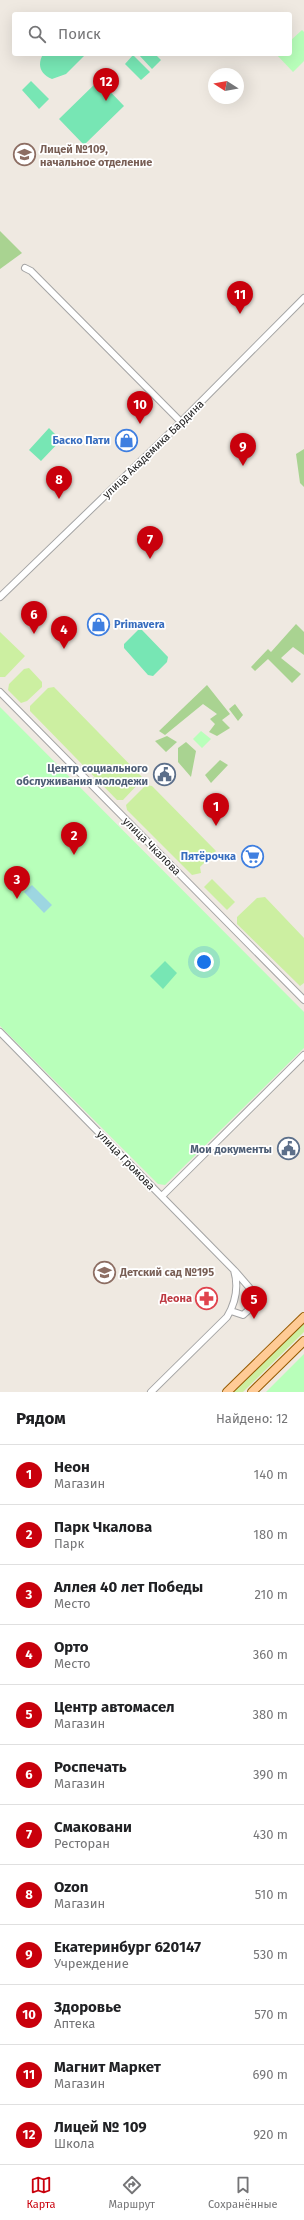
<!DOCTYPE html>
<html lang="ru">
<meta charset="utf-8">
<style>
body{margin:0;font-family:"Fira Sans",sans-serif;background:#f6f6f6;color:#202124}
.compass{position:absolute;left:208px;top:68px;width:36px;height:36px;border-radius:50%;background:#fff;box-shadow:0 4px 16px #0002;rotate:281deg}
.you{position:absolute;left:204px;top:962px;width:14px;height:14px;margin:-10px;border:3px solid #fff;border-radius:50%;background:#1a73e8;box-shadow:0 0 0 6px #1a73e833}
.badge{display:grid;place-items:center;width:26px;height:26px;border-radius:50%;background:#c9000c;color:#fff;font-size:13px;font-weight:700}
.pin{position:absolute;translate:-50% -33px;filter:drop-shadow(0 1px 2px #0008)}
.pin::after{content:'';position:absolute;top:21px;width:14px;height:12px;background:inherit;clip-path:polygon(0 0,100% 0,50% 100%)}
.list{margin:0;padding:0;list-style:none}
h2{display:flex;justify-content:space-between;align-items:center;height:52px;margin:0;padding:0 16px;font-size:17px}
h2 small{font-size:13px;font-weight:400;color:#757577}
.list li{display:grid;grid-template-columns:26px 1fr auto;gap:12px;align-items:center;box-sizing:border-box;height:60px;padding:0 16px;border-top:1px solid #e0e0e0}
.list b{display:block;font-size:15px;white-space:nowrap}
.list p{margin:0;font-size:13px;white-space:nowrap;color:#757577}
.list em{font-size:13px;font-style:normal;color:#757577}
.icon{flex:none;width:22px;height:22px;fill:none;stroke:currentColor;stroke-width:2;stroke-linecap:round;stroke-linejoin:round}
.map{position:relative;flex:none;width:304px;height:1392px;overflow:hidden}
.search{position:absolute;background:#fff;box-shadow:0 4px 16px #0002;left:12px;right:12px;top:12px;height:44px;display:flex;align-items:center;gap:10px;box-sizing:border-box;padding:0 14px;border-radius:4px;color:#757577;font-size:15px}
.sheet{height:772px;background:#fff}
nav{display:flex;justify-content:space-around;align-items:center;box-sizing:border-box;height:56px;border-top:1px solid #e0e0e0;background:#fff;font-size:11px;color:#757577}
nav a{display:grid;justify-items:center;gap:2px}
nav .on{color:#c9000c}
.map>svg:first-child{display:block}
.grass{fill:#ccefa1}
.forest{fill:#a9d391}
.park{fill:#b8ffba}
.pitch{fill:#77e6b4}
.water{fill:#9dd6e1}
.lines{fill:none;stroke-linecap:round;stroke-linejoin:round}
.minor-casing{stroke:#a4a4a4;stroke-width:8}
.major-casing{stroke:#955a00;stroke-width:10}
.minor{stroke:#fff;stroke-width:6}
.major{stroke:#ffcb96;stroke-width:8}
.labels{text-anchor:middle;stroke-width:3.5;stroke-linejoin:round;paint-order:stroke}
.education-label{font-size:11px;font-weight:bold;fill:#785e54;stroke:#fff;text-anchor:start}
.shop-label{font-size:11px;font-weight:bold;fill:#366cbe;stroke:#fff;text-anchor:end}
.street-label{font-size:11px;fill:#1d1d1d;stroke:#fff}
.service-label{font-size:11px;font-weight:bold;fill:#4e5e75;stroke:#fff;text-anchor:end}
.health-label{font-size:11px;font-weight:bold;fill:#be3a42;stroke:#fff;text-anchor:end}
</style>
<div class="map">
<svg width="304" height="1392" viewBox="0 0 304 1392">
<rect width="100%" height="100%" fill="#efe9e1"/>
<path class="grass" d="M0,632L25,656L5,677H0Z
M29,668L42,682V687L27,701L21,703L8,690L9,684L24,669Z
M54,687L142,777L141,781L123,800H117L30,711V706L48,688Z
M146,785L152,786L216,851L200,867L201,873L192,875L127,810L126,805Z
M212,879L235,902L227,910L204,887Z
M265,897L304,938V983L300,986L237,924V917L257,898Z
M304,1322V1332L243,1392H233Z"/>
<path class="forest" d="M0,231L22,253L0,269Z
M304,449V487L300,483L296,454Z
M296,624L304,632V655L293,647L281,658L301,674L292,683L268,659L255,671L251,667L268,649L271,652Z
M207,685L230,714L222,720L230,728L217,736L209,732L215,724L210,719L217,714L203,704L165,735L159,731Z
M235,704L243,715L238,721L229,709Z
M167,736L177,742L166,752L155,741Z
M186,742L196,751L191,777L178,762V748Z
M220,760L228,765L211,783L205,775Z"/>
<path class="park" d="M302,30L304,32V61L293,72L276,54H290V41Z
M0,707L304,1012V1048L165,1185L158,1184L0,1026Z
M201,731L211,739L202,748L193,739Z
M304,1354V1392H266Z"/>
<path class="pitch" d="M43,54H86L66,74L52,79C40,74 37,65 43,54Z
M138,54H155L161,60L152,69Z
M133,55L150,72L141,80L125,64Z
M99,80L124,106L84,145L59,119Z
M31,81L49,99L39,109L22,90Z
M49,428L61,440L41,461L29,450Z
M138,630H142L168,657L167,662L153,676L148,675L124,648V644Z
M165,961L177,973L163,989L150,976Z"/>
<path class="water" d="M32,885L52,905L44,913L24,892Z"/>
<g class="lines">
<defs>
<path id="minor" d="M25,268L31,271L181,422
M0,597L172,431L304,298
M0,692L304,1000
M0,1032L234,1270C239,1287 236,1302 227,1317L151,1392
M162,1196L304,1055
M231,1311L243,1315L260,1300L235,1271"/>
<path id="major" d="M227,1392L304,1317
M252,1392L304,1341"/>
</defs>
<use href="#minor" class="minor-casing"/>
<use href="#major" class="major-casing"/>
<use href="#minor" class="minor"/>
<use href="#major" class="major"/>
</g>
<defs>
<symbol id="school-ring" viewBox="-11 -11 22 22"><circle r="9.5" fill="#fff" stroke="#8d6e63" stroke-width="1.5"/><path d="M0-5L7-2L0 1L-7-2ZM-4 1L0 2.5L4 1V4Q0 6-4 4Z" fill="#8d6e63"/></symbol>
<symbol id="shop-ring" viewBox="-11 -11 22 22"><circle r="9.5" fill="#fff" stroke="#3f7fe0" stroke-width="1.5"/><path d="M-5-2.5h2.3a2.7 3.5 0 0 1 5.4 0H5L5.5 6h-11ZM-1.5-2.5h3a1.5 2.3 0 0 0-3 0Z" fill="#3f7fe0"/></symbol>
<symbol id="civic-ring" viewBox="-11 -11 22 22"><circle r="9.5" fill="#fff" stroke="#5c6f8a" stroke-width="1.5"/><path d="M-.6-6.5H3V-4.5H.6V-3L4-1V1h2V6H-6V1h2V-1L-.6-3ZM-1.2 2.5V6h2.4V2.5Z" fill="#5c6f8a"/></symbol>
<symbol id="supermarket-ring" viewBox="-11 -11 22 22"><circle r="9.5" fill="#fff" stroke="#3f7fe0" stroke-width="1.5"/><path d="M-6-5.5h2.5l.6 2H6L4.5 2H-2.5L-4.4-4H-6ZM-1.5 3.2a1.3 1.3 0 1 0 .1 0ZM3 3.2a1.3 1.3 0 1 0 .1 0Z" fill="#3f7fe0"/></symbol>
<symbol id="pharmacy-ring" viewBox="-11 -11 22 22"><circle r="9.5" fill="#fff" stroke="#e0444e" stroke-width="1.5"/><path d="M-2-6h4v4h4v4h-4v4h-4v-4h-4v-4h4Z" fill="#e0444e"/></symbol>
</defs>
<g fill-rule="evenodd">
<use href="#school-ring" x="12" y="142" width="25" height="25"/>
<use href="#shop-ring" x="114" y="428" width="25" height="25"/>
<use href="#shop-ring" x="86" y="612" width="25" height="25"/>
<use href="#civic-ring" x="152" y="762" width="25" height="25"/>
<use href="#supermarket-ring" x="240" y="844" width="25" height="25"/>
<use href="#civic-ring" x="276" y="1136" width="25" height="25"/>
<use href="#school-ring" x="92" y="1260" width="25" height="25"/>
<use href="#pharmacy-ring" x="194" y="1286" width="25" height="25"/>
</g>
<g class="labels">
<g class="education-label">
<text x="40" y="153">Лицей №109,<tspan x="40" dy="13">начальное отделение</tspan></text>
<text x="120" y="1276">Детский сад №195</text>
</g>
<g class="shop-label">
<text x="110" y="444">Баско Пати</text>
<text x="114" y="628" text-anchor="start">Primavera</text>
<text x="236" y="860">Пятёрочка</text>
</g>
<g class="street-label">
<text transform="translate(153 449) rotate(-44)" y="4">улица Академика Бардина</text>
<text transform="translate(152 846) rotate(45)" y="4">улица Чкалова</text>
<text transform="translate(126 1160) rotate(46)" y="4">улица Громова</text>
</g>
<g class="service-label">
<text x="148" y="772">Центр социального<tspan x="148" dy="13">обслуживания молодежи</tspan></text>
<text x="272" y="1153">Мои документы</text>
</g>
<g class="health-label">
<text x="192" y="1302">Деона</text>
</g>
</g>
</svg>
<svg class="compass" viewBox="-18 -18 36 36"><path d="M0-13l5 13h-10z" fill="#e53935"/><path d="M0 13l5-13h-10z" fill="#757577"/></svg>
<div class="you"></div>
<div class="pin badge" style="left:216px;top:826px">1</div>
<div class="pin badge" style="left:74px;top:855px">2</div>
<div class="pin badge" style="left:17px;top:899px">3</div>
<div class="pin badge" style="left:64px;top:649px">4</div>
<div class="pin badge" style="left:254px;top:1319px">5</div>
<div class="pin badge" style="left:34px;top:634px">6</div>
<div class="pin badge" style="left:150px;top:559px">7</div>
<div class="pin badge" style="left:59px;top:499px">8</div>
<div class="pin badge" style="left:243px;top:466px">9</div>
<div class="pin badge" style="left:140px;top:424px">10</div>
<div class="pin badge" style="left:240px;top:314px">11</div>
<div class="pin badge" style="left:106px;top:101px">12</div>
<div class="search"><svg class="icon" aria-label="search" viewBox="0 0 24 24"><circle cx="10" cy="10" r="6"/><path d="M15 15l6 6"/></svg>Поиск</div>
</div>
<section class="sheet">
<h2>Рядом<small>Найдено: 12</small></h2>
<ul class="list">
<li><span class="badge">1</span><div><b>Неон</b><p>Магазин</p></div><em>140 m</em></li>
<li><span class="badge">2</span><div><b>Парк Чкалова</b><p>Парк</p></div><em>180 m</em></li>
<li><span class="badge">3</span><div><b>Аллея 40 лет Победы</b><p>Место</p></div><em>210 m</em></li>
<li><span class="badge">4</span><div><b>Орто</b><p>Место</p></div><em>360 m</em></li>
<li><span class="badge">5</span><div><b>Центр автомасел</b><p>Магазин</p></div><em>380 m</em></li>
<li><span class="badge">6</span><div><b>Роспечать</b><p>Магазин</p></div><em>390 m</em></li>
<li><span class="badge">7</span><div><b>Смаковани</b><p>Ресторан</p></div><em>430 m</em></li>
<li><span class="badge">8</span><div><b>Ozon</b><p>Магазин</p></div><em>510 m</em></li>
<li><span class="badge">9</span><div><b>Екатеринбург 620147</b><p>Учреждение</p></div><em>530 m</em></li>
<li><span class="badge">10</span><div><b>Здоровье</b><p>Аптека</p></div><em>570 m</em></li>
<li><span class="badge">11</span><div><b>Магнит Маркет</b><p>Магазин</p></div><em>690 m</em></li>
<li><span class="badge">12</span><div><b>Лицей № 109</b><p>Школа</p></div><em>920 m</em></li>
</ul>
</section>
<nav>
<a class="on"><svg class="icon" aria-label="map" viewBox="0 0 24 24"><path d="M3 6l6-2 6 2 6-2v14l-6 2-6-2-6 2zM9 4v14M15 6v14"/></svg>Карта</a>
<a><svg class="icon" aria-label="directions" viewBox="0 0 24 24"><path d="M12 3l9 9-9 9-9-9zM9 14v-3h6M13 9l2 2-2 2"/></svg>Маршрут</a>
<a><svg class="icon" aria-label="saved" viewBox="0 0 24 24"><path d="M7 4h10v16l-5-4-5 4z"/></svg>Сохранённые</a>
</nav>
